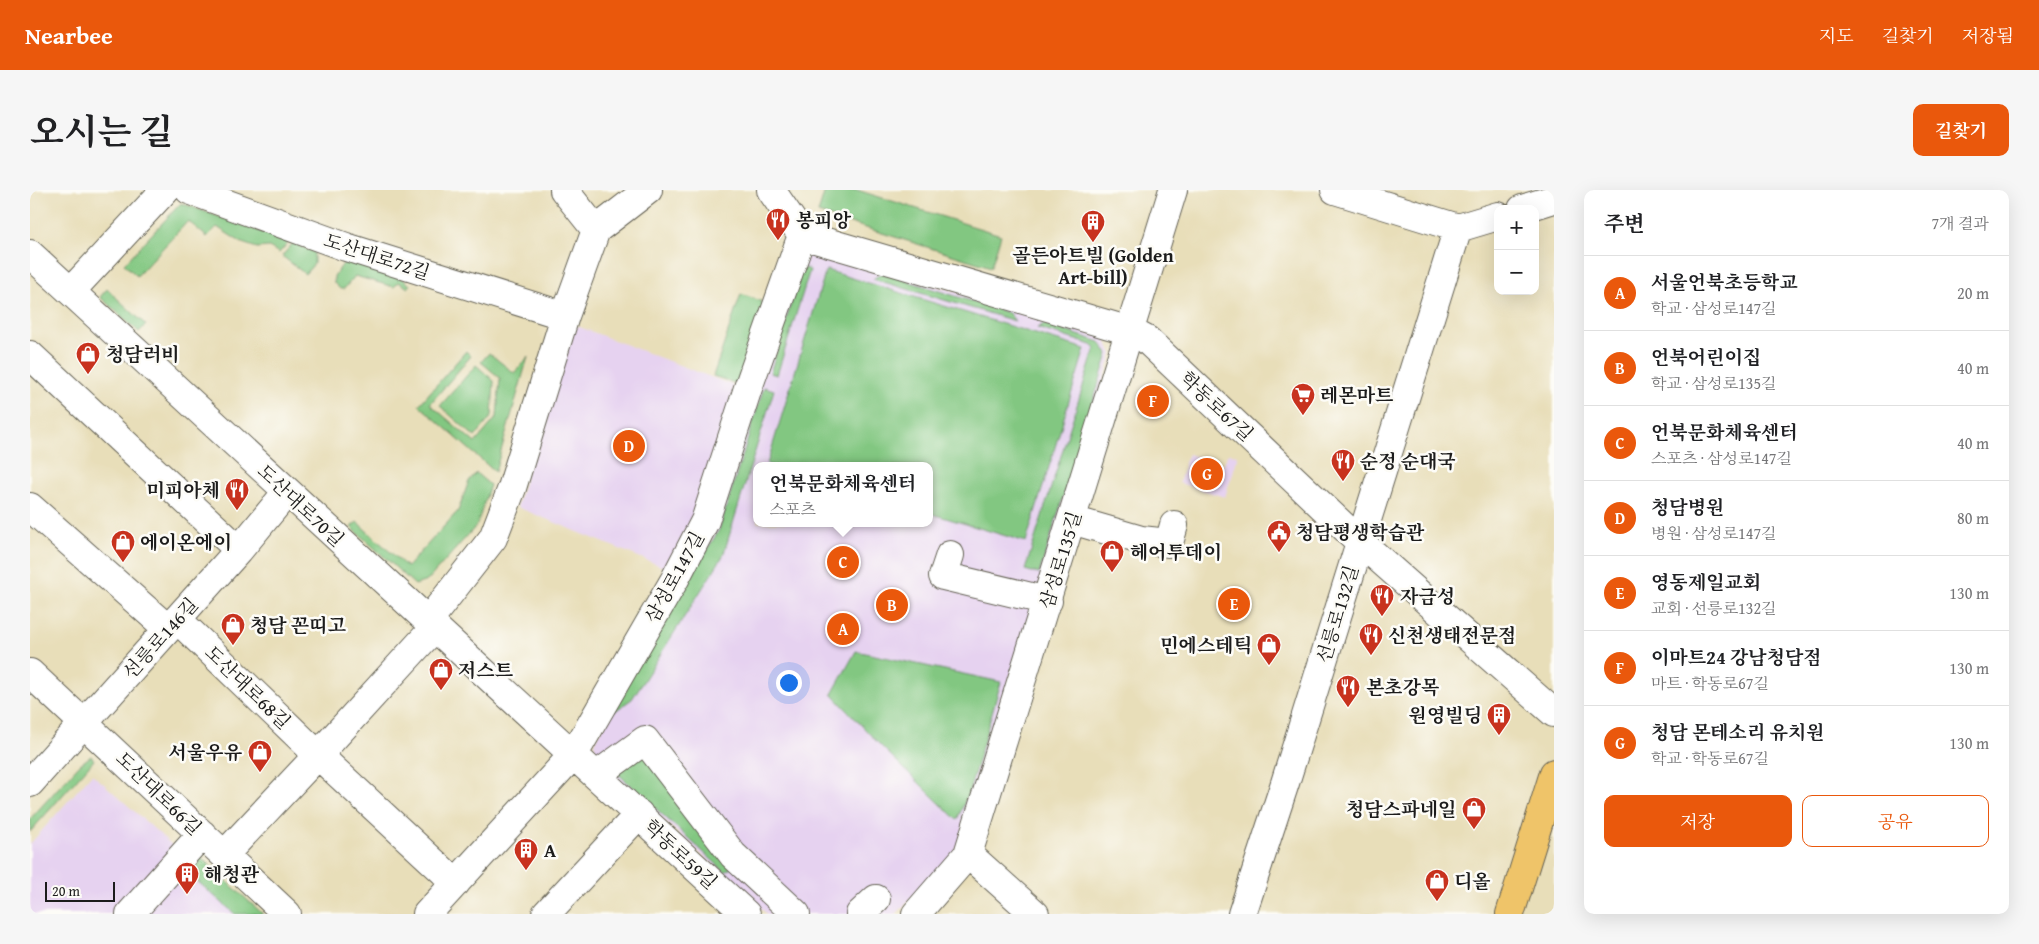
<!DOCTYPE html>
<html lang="ko">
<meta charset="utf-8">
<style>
body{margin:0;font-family:"Gentium Book Plus","Noto Serif KR",serif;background:#f6f6f6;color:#202124}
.controls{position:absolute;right:15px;top:15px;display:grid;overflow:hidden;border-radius:10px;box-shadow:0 5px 20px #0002}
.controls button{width:45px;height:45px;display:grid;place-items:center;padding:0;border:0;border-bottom:1px solid #e0e0e0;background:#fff;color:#202124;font:25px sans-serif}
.scale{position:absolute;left:15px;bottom:12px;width:70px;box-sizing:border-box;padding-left:5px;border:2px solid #1c1c1c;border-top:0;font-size:14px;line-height:18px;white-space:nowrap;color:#1c1c1c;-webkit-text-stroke:4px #fdfcf7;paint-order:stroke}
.you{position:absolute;left:758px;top:492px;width:18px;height:18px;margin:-12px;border:4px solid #fff;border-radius:50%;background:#1a73e8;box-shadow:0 0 0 8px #1a73e833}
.badge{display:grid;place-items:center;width:32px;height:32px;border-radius:50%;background:#ea580c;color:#fff;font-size:16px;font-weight:700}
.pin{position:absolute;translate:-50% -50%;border:2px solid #fff;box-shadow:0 1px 5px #0006}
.popup{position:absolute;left:723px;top:272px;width:180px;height:65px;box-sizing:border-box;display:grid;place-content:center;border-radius:10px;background:#fff;filter:drop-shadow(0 1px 4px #0005);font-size:16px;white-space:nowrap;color:#757577}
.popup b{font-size:19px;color:#202124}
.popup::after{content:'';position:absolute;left:50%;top:100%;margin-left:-10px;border:10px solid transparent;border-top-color:#fff}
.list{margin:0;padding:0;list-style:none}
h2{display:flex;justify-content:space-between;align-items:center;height:65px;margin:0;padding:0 20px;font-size:21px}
h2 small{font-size:16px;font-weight:400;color:#757577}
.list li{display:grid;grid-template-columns:32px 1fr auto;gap:15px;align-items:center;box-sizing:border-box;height:75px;padding:0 20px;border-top:1px solid #e0e0e0}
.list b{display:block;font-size:19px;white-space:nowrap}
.list p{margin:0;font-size:16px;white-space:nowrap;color:#757577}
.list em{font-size:16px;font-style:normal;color:#757577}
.actions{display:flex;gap:10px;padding:15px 20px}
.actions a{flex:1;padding:11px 0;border:1px solid #ea580c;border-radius:10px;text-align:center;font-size:18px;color:#ea580c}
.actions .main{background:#ea580c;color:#fff}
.map{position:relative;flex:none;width:1524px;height:724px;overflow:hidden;border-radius:10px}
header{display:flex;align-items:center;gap:30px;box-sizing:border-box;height:70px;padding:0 25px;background:#ea580c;color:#fff}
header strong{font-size:24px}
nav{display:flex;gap:28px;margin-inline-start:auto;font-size:18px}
.intro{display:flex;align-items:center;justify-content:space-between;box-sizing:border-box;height:120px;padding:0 30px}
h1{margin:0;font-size:35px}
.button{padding:12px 22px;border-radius:10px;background:#ea580c;color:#fff;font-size:18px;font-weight:700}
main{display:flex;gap:30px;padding:0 30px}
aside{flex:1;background:#fff;border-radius:10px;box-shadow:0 5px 20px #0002}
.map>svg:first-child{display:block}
.built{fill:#e6d2f0;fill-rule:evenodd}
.green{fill:#82c781;stroke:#4f724e}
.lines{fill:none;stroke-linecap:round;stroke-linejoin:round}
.minor-casing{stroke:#636053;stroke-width:30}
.major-casing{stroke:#636053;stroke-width:30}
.minor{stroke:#fff;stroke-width:28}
.major{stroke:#efc469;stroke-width:28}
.labels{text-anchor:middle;stroke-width:5;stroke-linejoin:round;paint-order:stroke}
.poi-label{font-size:19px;font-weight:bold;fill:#1c1c1c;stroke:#fdfcf7;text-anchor:start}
.street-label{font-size:19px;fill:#1c1c1c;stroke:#fdfcf7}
</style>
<header>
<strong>Nearbee</strong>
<nav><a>지도</a><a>길찾기</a><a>저장됨</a></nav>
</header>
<div class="intro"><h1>오시는 길</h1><a class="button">길찾기</a></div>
<main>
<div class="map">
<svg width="1524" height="724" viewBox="0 0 1524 724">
<rect width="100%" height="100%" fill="#fdfcf7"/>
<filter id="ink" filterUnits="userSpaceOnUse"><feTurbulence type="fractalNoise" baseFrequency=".02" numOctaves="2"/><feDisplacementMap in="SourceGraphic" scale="10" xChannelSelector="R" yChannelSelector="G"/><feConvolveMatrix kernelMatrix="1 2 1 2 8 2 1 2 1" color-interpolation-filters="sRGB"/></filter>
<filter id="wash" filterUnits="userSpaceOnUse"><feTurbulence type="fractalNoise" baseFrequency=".0096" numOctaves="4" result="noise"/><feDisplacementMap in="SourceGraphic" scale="20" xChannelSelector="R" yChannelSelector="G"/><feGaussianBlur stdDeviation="1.12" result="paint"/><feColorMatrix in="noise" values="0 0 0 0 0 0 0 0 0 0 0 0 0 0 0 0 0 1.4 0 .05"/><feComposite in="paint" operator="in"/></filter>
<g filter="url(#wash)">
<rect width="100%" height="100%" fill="#e8deb9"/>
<path class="built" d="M785,58L1075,148L1082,164L928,654L920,670L866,724H737L567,570L564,553L681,350L770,66ZM727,276H899V333H727Z
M539,133L712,199L643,381L487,317Z
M1198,263L1208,266L1195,307L1149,293L1158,264L1194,275Z
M62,584L75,595L219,724H0V654Z"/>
<path class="green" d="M795,0H827L971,45L961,77L788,23Z
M151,13L259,52L249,63L239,57L227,58L212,53L187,37L177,47L158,31L107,86L94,74Z
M263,53L284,62V74L275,84L252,66Z
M316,70L373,89L380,95L378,98L369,92L364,97L325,86L314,99H310L304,93V86Z
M775,78L780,80L747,185L740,183L771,80Z
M796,80L1055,159L996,352L899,323V276H743L737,274Z
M852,83L979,123L985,131L843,89Z
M77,99L116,135L109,142L70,107Z
M711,104L731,111L734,118L707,194L683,186Z
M1014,134L1070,152L1078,164L1009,384L995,380L1065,158L1062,155L1007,138Z
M436,161L441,166L400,214L445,253L467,227L470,188L451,172L459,163L484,183L498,167L465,282L389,215Z
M446,175L464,191L462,226L445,247L410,216Z
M734,197L744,200L693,366L602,509L585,521L580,519L689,340Z
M446,283L460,295L447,335L397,391L385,395L321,337L327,332L377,377L428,321L439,291Z
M826,461L971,492L939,602L927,630L850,555L802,504Z
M614,563L701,678L695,682L586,582Z
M61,566L64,570L0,642V629L50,574Z
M162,667H170L233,724H205L159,684L153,685L149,682Z"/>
</g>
<g filter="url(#ink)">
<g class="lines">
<defs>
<path id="minor" d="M159,0L316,57L535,126
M534,0L566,40
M741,0L772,45
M1305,0L1428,38L1468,26
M1492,19L1524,9
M566,40L618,0
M772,45L1100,141L1117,150L1329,351L1524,523
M0,64L716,724
M41,101L135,0
M0,165L209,360
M0,317L138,439
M1042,330L1111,350L1139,353L1144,335
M920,365L913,386L1018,411
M147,429L288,565L426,693
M398,431L463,348L482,298L535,126L566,40
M0,483L257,724
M567,585L615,550L703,665L766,724
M0,593L209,360L257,302
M938,664L1005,724
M194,665L288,565L405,437
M100,724L172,644
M397,724L544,564L645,389L675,331L718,198L772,45
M516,724L609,624
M830,724L846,709
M886,724L938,664L1143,0
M1212,724L1255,593L1428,38"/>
<path id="major" d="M1480,724L1524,583"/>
</defs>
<use href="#minor" class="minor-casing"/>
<use href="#major" class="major-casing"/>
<use href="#minor" class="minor"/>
<use href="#major" class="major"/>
</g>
</g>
<defs>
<symbol id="restaurant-pin" viewBox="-11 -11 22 30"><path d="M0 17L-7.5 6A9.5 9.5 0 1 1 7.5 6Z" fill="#c8321e" stroke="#fdfcf7"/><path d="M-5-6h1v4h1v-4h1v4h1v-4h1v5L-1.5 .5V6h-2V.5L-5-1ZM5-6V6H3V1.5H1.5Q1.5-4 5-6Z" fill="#fff"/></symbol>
<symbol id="building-pin" viewBox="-11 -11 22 30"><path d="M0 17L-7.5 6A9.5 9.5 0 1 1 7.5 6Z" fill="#c8321e" stroke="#fdfcf7"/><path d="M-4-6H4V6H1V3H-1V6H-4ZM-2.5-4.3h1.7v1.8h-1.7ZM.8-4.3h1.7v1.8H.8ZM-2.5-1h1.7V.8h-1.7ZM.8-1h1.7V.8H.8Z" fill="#fff"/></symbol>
<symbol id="shop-pin" viewBox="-11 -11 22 30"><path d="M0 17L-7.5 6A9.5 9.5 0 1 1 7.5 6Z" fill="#c8321e" stroke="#fdfcf7"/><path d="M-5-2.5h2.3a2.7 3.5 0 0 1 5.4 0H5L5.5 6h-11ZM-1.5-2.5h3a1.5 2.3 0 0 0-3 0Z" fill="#fff"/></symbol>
<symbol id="supermarket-pin" viewBox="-11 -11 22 30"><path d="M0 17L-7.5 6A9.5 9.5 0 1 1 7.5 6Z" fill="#c8321e" stroke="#fdfcf7"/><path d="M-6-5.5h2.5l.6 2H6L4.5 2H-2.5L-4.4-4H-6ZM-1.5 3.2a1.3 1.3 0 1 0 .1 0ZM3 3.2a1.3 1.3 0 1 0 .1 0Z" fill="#fff"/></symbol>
<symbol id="civic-pin" viewBox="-11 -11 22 30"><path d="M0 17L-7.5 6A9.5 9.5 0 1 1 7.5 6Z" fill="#c8321e" stroke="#fdfcf7"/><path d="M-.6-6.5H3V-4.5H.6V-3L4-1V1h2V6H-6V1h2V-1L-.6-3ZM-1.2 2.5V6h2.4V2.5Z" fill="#fff"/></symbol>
</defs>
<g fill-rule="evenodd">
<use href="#restaurant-pin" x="734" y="16" width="28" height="38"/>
<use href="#building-pin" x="1049" y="18" width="28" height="38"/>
<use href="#shop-pin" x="44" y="150" width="28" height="38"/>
<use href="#supermarket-pin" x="1259" y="191" width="28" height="38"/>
<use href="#restaurant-pin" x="1299" y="257" width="28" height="38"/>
<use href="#restaurant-pin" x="193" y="286" width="28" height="38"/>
<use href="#civic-pin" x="1235" y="328" width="28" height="38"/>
<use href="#shop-pin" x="79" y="338" width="28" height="38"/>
<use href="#shop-pin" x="1068" y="348" width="28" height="38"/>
<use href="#restaurant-pin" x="1338" y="392" width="28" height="38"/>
<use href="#shop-pin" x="189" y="421" width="28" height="38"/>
<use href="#restaurant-pin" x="1327" y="431" width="28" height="38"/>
<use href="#shop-pin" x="1225" y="441" width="28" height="38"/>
<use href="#shop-pin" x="397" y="466" width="28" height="38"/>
<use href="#restaurant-pin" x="1304" y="483" width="28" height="38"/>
<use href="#building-pin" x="1455" y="511" width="28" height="38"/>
<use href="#shop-pin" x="216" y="548" width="28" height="38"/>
<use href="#shop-pin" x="1430" y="605" width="28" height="38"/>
<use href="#building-pin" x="482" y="646" width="28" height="38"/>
<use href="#building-pin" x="143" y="670" width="28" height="38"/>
<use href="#shop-pin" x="1393" y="677" width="28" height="38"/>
</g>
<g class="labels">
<g class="poi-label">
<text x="766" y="37">봉피앙</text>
<text x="1063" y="72" text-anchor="middle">골든아트빌 (Golden<tspan x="1063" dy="22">Art-bill)</tspan></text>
<text x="76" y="171">청담러비</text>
<text x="1290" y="212">레몬마트</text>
<text x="1330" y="278">순정 순대국</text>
<text x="190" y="307" text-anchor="end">미피아체</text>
<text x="1266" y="349">청담평생학습관</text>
<text x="110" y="359">에이온에이</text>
<text x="1100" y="369">헤어투데이</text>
<text x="1370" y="413">자금성</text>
<text x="220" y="442">청담 꼰띠고</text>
<text x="1358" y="452">신천생태전문점</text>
<text x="1222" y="462" text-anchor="end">민에스테틱</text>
<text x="428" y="487">저스트</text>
<text x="1336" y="504">본초강목</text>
<text x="1452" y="532" text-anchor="end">원영빌딩</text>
<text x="212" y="569" text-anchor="end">서울우유</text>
<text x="1426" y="626" text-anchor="end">청담스파네일</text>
<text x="514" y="667">A</text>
<text x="174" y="691">해청관</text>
<text x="1424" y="698">디올</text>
</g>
<g class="street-label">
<text transform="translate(347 66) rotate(18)" y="7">도산대로72길</text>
<text transform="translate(1187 216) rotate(43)" y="7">학동로67길</text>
<text transform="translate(271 315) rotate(43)" y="7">도산대로70길</text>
<text transform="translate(1030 370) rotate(-73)" y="7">삼성로135길</text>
<text transform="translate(644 387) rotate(-61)" y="7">삼성로147길</text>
<text transform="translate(1307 424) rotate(-73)" y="7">선릉로132길</text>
<text transform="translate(130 448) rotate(-48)" y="7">선릉로146길</text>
<text transform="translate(218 497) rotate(44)" y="7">도산대로68길</text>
<text transform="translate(129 603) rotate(44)" y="7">도산대로66길</text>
<text transform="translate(651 664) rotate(43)" y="7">학동로59길</text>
</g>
</g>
</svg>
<div class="controls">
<button>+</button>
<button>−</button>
</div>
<div class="scale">20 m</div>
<div class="you"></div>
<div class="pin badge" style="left:813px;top:439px">A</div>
<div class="pin badge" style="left:862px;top:415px">B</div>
<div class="pin badge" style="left:813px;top:372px">C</div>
<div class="popup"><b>언북문화체육센터</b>스포츠</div>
<div class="pin badge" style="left:599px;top:256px">D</div>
<div class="pin badge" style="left:1204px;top:414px">E</div>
<div class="pin badge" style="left:1123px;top:211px">F</div>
<div class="pin badge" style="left:1177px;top:284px">G</div>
</div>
<aside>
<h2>주변<small>7개 결과</small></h2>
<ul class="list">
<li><span class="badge">A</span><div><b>서울언북초등학교</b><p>학교 · 삼성로147길</p></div><em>20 m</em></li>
<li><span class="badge">B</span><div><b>언북어린이집</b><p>학교 · 삼성로135길</p></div><em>40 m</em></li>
<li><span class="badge">C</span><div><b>언북문화체육센터</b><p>스포츠 · 삼성로147길</p></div><em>40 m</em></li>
<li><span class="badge">D</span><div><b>청담병원</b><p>병원 · 삼성로147길</p></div><em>80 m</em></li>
<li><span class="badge">E</span><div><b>영동제일교회</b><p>교회 · 선릉로132길</p></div><em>130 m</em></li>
<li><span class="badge">F</span><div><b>이마트24 강남청담점</b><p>마트 · 학동로67길</p></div><em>130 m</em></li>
<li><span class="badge">G</span><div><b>청담 몬테소리 유치원</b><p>학교 · 학동로67길</p></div><em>130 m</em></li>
</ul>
<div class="actions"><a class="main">저장</a><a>공유</a></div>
</aside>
</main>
